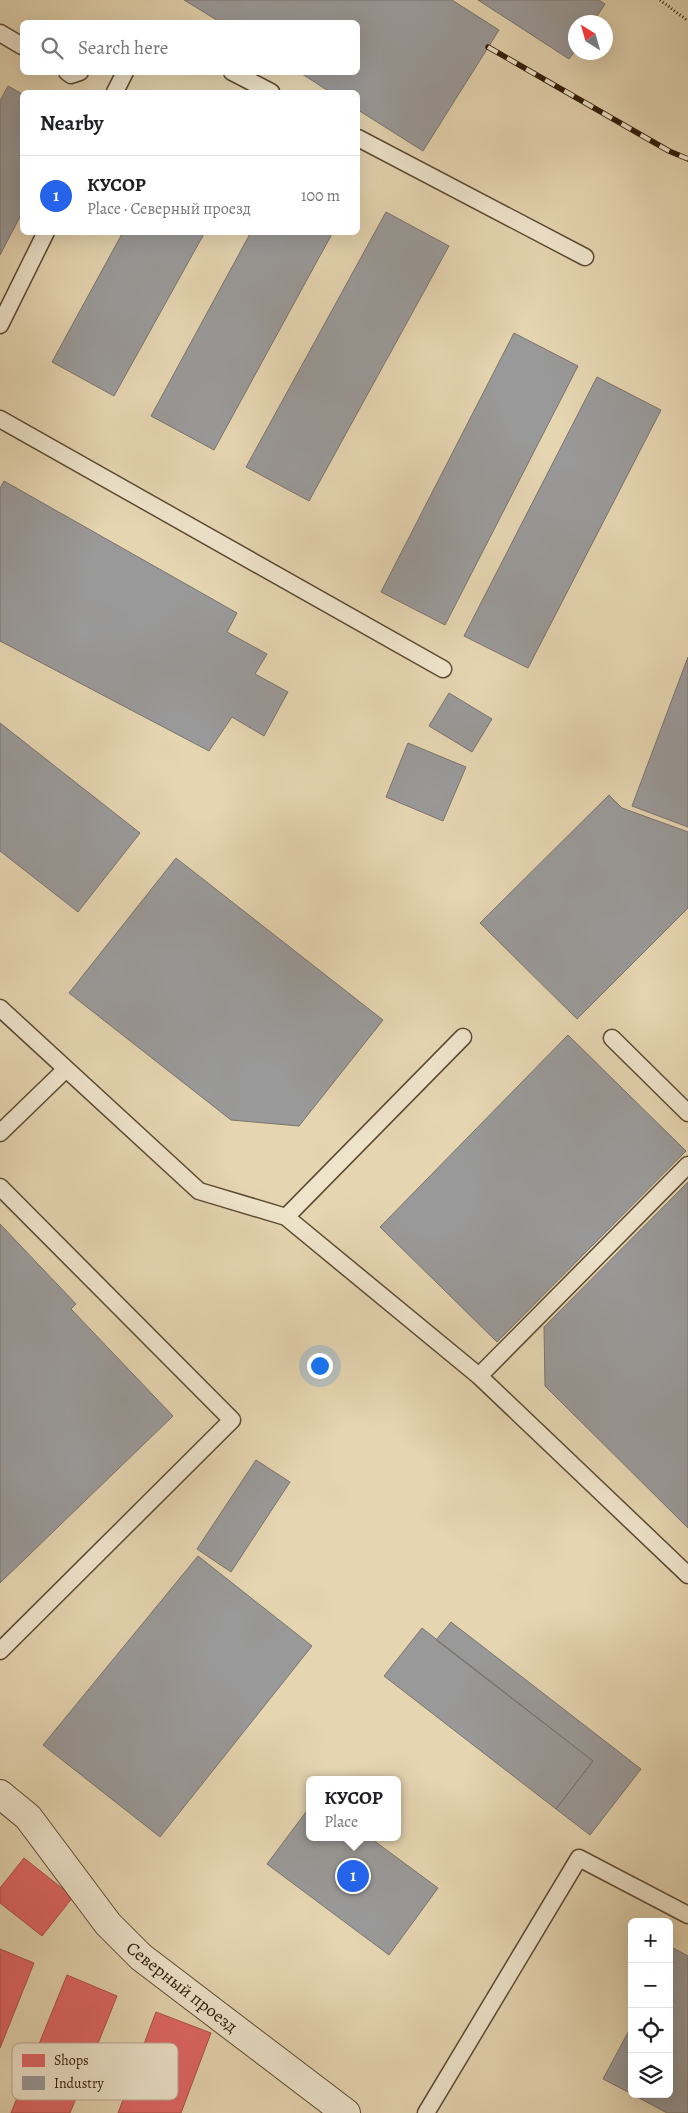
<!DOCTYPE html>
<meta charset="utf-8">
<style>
body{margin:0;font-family:Alegreya,serif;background:#f6f6f6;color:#202124}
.controls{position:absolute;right:15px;bottom:15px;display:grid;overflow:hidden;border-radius:8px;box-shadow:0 5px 20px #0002}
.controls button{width:45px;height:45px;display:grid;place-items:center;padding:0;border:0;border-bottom:1px solid #e0e0e0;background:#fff;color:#202124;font:25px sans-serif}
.compass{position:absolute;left:568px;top:15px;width:45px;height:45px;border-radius:50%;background:#fff;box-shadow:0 5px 20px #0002;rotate:323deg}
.you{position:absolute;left:319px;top:1365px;width:18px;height:18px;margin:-12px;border:4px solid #fff;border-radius:50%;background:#1a73e8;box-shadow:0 0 0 8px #1a73e833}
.badge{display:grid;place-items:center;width:32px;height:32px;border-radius:50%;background:#2563eb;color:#fff;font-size:16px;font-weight:700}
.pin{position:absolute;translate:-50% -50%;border:2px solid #fff;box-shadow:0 1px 5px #0006}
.popup{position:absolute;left:306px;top:1776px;width:95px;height:65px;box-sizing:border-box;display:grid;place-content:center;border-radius:8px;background:#fff;filter:drop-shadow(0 1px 4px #0005);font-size:16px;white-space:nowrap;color:#757577}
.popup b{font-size:19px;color:#202124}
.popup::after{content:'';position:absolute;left:50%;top:100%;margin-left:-10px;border:10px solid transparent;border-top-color:#fff}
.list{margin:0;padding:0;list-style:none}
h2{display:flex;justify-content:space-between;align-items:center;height:65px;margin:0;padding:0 20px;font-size:21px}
h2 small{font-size:16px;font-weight:400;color:#757577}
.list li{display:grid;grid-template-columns:32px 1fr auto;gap:15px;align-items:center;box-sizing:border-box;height:80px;padding:0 20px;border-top:1px solid #e0e0e0}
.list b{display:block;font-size:19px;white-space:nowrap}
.list p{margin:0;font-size:16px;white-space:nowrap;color:#757577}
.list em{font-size:16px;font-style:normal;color:#757577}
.icon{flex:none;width:28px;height:28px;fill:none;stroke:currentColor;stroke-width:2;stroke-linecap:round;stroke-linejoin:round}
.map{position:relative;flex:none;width:688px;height:2113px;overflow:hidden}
.search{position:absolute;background:#fff;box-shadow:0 5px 20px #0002;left:20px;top:20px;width:340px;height:55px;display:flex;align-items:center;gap:12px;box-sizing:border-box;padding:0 18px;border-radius:8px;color:#757577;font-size:19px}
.panel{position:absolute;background:#fff;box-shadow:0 5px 20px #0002;left:20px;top:90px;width:340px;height:145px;border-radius:8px}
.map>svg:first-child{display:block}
.shops{fill:#e06666;stroke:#ab504a}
.industry{fill:#999;stroke:#7a746e}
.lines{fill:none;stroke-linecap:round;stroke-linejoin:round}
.service-casing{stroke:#5d4a32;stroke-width:19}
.minor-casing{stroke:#5d4a32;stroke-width:30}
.path{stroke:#301c08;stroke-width:3;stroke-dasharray:1 2.5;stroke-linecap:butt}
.service{stroke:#eee4cc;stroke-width:16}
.minor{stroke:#eee4cc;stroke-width:28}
.rail-casing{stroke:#301c08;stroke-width:5.5}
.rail{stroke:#eee4cc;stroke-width:4;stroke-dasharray:11;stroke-linecap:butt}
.labels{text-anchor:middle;stroke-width:5;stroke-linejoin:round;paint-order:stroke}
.street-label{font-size:18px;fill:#301c08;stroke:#eee4cc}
.key{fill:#eee4cc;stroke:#b5a891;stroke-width:1}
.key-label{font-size:14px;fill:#301c08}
</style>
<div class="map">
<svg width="688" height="2113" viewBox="0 0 688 2113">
<rect width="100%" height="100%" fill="#e5d5b1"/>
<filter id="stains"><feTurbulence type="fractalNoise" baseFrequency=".004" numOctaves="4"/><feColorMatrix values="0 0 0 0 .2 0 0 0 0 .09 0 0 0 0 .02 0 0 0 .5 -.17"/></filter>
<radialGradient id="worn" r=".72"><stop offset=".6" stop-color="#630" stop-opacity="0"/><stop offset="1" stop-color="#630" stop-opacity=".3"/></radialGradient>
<path class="shops" d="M24,1858L73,1897L42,1936L0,1903V1888Z
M0,1949L34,1963L0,2048Z
M67,1975L117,1996L70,2113H11Z
M156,2012L211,2033L181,2113H118Z"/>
<path class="industry" d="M184,0H452L499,30L423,151L358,110V92H330L299,72H358V22H220Z
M478,0H599L605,4L593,22H576V50L569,59Z
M8,86L22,94V213L0,255V101Z
M386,212L449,246L309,501L246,467Z
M123,232H205L114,396L52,362Z
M251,232H333L214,450L151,416Z
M514,333L578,366L445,625L381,592Z
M597,377L661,410L528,668L464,636Z
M4,481L237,613L227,632L267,654L255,674L288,692L264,736L232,717L209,751L0,641V488Z
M688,657V827L632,806Z
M449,693L492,719L472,752L429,726Z
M0,723L140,833L78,912L0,851Z
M408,743L466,767L443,821L386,797Z
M609,795L622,808L688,832V908L577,1019L480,923Z
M176,858L383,1020L299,1126L231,1120L69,993Z
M568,1035L686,1151L497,1342L380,1227Z
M688,1182V1528L545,1386L544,1327Z
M0,1224L76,1304L71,1309L173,1416L0,1583Z
M256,1460L290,1482L231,1572L197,1549Z
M198,1556L312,1646L160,1837L43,1745Z
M451,1622L641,1769L590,1835L556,1809L593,1761L436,1640Z
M422,1628L593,1761L556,1809L384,1676Z
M309,1808V1837H369L438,1888L389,1955L267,1864Z
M673,1948L688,1956V2113H667L632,2094H669V1955Z
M632,2025V2094L603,2079Z"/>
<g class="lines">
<defs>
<path id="service" d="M0,33L22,46
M67,72L71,75L80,72
M232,72L271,92
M115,92L125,72
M358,138L585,257
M0,325L46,232
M0,419L443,669
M0,1008L199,1191L286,1217L479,1376L688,1575
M612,1038L688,1113
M0,1133L66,1069
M0,1187L232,1420L0,1651
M286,1217L463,1037
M479,1376L688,1165
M426,2113L579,1858L688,1915"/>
<path id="minor" d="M0,1794L28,1817L108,1924L141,1957L346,2113"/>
</defs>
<use href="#service" class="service-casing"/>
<use href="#minor" class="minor-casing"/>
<path class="path" d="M660,0L688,21"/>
<use href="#service" class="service"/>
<use href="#minor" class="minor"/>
<defs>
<path id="rail" d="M488,47L669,151L688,159"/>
</defs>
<use href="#rail" class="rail-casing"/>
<use href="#rail" class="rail"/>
</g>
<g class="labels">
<g class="street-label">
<text transform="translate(182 1987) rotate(38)" y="6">Северный проезд</text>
</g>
</g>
<rect x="12" y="2043" width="166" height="57" rx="8" class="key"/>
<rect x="22" y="2054" width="23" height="13" fill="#e06666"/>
<rect x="22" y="2076" width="23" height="14" fill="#999"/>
<g class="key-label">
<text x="54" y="2065">Shops</text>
<text x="54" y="2088">Industry</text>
</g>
<rect width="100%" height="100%" filter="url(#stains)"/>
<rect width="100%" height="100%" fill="url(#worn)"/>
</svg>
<div class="controls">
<button>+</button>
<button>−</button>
<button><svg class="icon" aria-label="locate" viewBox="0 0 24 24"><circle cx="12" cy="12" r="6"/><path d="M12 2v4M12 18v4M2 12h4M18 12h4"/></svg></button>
<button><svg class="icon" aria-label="layers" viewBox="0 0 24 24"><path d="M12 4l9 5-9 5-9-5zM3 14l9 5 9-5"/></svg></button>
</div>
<svg class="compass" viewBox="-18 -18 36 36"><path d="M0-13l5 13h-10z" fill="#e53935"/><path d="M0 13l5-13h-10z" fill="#757577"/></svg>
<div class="you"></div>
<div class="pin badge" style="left:353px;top:1876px">1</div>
<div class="popup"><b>КУСОР</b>Place</div>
<div class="search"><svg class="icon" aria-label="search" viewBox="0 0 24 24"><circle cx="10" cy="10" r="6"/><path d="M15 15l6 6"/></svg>Search here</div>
<section class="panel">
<h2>Nearby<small></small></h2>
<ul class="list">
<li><span class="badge">1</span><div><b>КУСОР</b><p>Place · Северный проезд</p></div><em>100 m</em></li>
</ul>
</section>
</div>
